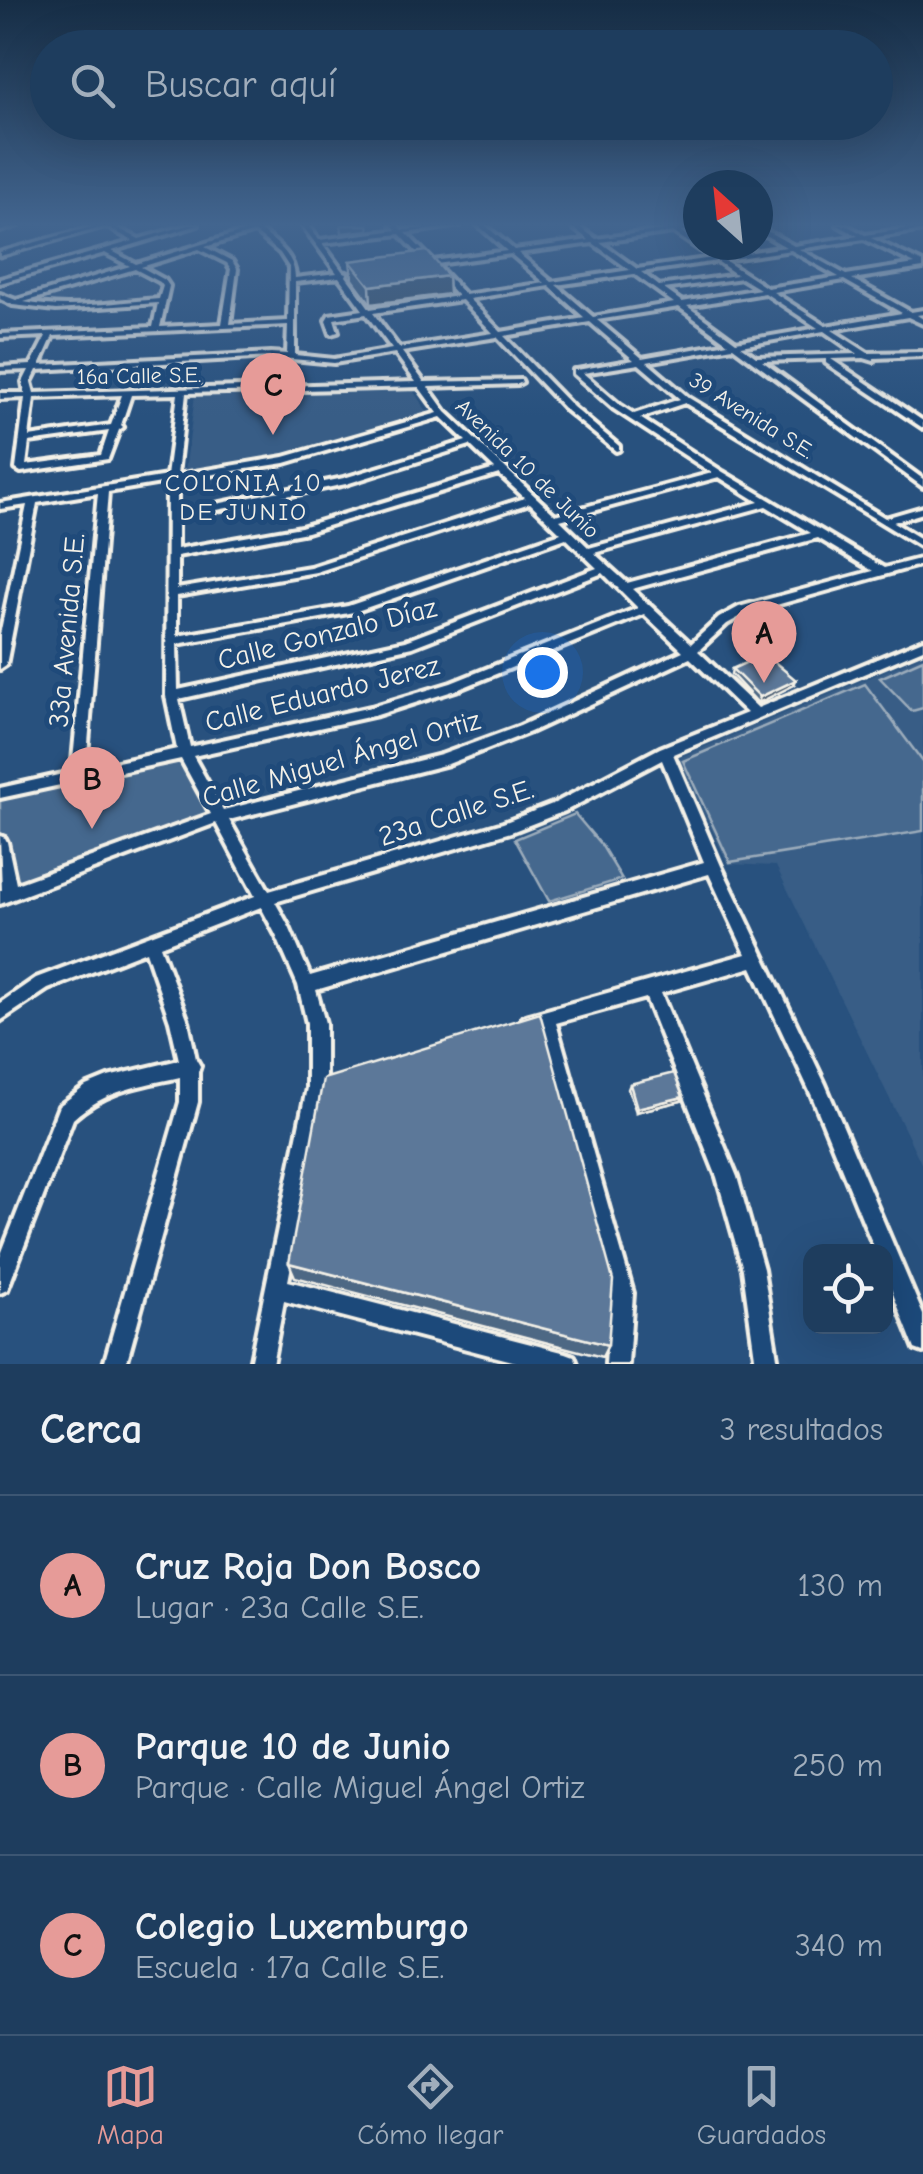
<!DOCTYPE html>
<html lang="es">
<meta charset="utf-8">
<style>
body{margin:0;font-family:"Comic Neue",sans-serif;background:#2b4867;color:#f1f3f6}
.controls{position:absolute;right:30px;bottom:30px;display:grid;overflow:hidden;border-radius:20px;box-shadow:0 10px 40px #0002}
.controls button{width:90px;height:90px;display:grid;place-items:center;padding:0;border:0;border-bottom:2px solid #3c5673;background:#1e3d5e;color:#f1f3f6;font:50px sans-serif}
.compass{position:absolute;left:683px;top:170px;width:90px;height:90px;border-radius:50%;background:#1e3d5e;box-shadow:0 10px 40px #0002;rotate:333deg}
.you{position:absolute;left:542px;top:672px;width:35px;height:35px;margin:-25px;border:8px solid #fff;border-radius:50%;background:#1a73e8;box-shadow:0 0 0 15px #1a73e833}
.badge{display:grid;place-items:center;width:65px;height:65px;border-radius:50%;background:#e69b98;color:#111;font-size:32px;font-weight:700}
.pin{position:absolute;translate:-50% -82px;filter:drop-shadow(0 2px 5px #0008)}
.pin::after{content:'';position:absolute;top:52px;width:35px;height:30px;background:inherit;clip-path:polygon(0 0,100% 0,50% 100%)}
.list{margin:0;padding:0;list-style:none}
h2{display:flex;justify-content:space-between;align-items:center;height:130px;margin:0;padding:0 40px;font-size:42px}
h2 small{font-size:32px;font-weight:400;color:#a1aebc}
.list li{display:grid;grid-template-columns:65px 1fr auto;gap:30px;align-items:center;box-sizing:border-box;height:180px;padding:0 40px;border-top:2px solid #3c5673}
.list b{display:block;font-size:38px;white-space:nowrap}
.list p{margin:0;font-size:32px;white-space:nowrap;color:#a1aebc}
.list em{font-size:32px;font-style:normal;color:#a1aebc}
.icon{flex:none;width:55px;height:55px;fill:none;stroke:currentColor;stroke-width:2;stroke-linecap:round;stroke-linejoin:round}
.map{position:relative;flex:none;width:923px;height:1364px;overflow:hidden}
.search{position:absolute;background:#1e3d5e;box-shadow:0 10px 40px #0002;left:30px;right:30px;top:30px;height:110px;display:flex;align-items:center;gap:25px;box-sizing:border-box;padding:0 35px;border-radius:55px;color:#a1aebc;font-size:38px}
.sheet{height:670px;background:#1e3d5e}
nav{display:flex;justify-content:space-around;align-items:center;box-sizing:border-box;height:140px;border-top:2px solid #3c5673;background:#1e3d5e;font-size:28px;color:#a1aebc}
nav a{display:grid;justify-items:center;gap:5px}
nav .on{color:#e69b98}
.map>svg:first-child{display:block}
.built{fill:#375d86}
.green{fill:#45688e;stroke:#9cacbb;stroke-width:2.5}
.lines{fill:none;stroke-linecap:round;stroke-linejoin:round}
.minor-casing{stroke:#f4f1e8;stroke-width:8}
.major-casing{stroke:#f4f1e8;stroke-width:7}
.minor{fill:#1f4a7a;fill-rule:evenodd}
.major{fill:#1f4a7a;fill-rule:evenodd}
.wall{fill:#4e6784;stroke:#f4f1e8;stroke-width:2.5}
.shaded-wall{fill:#40546b;stroke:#f4f1e8;stroke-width:2.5}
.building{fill:#5b7899;stroke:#f4f1e8;stroke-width:2.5}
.labels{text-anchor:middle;stroke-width:10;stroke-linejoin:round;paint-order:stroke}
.far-street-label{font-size:22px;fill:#f4f1e8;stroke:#1f4a7a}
.far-neighbourhood-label{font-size:25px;letter-spacing:2.5px;fill:#f4f1e8;stroke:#1f4a7a}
.street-label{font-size:28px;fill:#f4f1e8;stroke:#1f4a7a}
</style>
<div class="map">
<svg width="923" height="1364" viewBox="0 0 923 1364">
<rect width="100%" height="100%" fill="#28517e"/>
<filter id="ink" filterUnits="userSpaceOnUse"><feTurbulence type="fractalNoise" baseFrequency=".01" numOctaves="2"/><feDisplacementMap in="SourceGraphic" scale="20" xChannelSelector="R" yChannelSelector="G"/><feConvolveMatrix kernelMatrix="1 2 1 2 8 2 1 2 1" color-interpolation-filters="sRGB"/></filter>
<g filter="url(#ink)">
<path class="built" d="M130,271L161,285L158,299L28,305L29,300Z
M412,389L428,413L285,456L185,472L195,395Z
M923,655V1167L776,866L728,864L678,758Z"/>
<path class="green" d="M923,659V708L912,711L880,678Z
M865,684L923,762V831L730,862L683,761Z
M184,752L220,816L10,893L0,842V793Z
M575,814L602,846L622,879L549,901L515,839Z"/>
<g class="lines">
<defs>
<path id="minor" d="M8,225H19L0,231V227Z
M104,225H112L139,239L188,225H198L112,251L136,264L252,229L251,226H255C272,240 295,254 295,278L337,273L302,225H308L319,240L397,230L392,225H398L403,230L460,225L406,233L433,261L507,251L478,225H485L514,250L589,240L570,225H577L596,239L698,225V229L680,231L719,257L786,247L758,231V226L794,246L858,236L838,225H846L865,235L923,226V230L871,238L923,263V268L852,279L911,312L923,310V314L917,315L923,319V324L908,317L832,330L868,353L923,352V356L874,358V361L864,358L831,359L923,421V428L826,363V359L762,361L923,479V487L733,347L647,362L689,398L885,518L923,507V513L893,522L923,540V548L685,403L640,418L723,472L884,568L923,558V564L747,613L727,624L698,651L758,708L923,640V649L673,754L721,866L825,1084L923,1315V1352L915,1349L886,1276V1252H876L812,1096L752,967L661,993L737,1177L763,1269L778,1364H756L743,1269L717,1177L646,998L556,1023L633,1293L628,1364H606L611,1293L540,1028L529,1031L523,1029L520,1023L523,1017L529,1015L746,954L709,874L316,990L325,1023V1088L288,1281L566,1353L574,1356L577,1364H524L284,1301L272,1364H250L307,1088V1023L298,985L276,935L261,907L160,946L188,1021L196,1059L200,1066L198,1072V1102L126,1364H104L180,1102V1077C139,1086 105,1090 73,1119L7,1290L0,1293V1257L59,1106L86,1086L108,1077L179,1060L170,1021L146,951L48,989L0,1021V1003L36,978L255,896L216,823L0,904V890H2L0,836L5,838L7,842L16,884L211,814L181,759L0,798V788L72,772L98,493L37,503L6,665L0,669V635L27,505L0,509V503L167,476L178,394L131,395L121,425L123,427L119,430L108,459L21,472L16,469L25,398L0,399V393H25L23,382L29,370L0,371V367L31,365L46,336L0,338V334L153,327L158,303L56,310L13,305L0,299V294L16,300L130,266L105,253L0,283V279L133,241ZM255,232L280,253L289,267L288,321L230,324L237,269L232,261L205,247ZM673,232L712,258L637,269L600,242ZM400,234L426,262L422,263V265H430L458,296L370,309L346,276L347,273L343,272L322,243ZM864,239L915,264L846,275L799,249ZM593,243L630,270L552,282L518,253ZM199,249L227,263L231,269L222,324L160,327L169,286L165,280L141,267ZM791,250L839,277L767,288L724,260ZM511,254L545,283L465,295L436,264ZM717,261L737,275L659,286L641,272ZM135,269L160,282L163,286L159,299C115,302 68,311 24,302ZM634,274L674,303L593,317L556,285ZM339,277L363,310L329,315L326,320L331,334L338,332L334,319L366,314L392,349L334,359L295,355V282ZM742,278L760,289L682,302L664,289ZM844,280L902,313L826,326L773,292ZM549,286L585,318L501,332L469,299ZM765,293L818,328L736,342L687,306ZM462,300L493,333L399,348L373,313ZM679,307L728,343L642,358L597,320ZM590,322L634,360L577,370H574V374L614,409L712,473L555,515L446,412L428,387L518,384L522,382L521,380L424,382L402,352L497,337L567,411L616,451L619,450V446L573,407L504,336ZM288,325L287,354L271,353L40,365L53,336ZM824,331L857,354L756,357L741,346ZM395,353L416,382L34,393L31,382L37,370L271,357L334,363ZM639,364L680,399L634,414L620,405L583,373ZM419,387L438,413L284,457L177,475L186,393ZM122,395L111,425L29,437L34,398ZM441,417L466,441L344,478L177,512V480L285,463ZM109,431L101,455L26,465L29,442ZM470,445L495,469L301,527L177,549V518L346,484ZM499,474L525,498L310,567L177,589V556L307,532ZM719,477L759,502L589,548L560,520ZM167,482L166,696L177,749L86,769L108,492ZM530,503L561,533L348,606L177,636V596L316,572ZM766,506L811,533L627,583L594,553ZM566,538L597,568L405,641L178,690L177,644L354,612ZM818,538L873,571L739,607L719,618L691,644L632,589ZM603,573L638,608L451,683L371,707L190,747L179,699L412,647ZM644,614L683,651L520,726L441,755L223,810L193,756L377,715L459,689ZM690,658L747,713L660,748L555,803L503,823L269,891L229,820L448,764L530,732ZM662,760L704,862L310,976L289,927L275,902L511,832L565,811Z"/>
<path id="major" d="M98,225H111L0,256V252Z"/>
</defs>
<use href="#minor" class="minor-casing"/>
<use href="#major" class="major-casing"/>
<use href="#minor" class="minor"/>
<use href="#major" class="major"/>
</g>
<path class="wall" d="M350,261L448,276L449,294L371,304L352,278Z
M732,669L794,685L758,703L731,674Z
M630,1084L681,1101L636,1112L628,1089Z
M289,1263L608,1345L602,1357L295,1277Z"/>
<path class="shaded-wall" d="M341,225H368L369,230L342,233Z
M448,276L449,294L371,304L370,286Z
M796,680L794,685L758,703L760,697Z
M683,1097L681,1101L636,1112L637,1108Z"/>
<path class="building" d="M427,251L448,276L370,286L350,261Z
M765,654L796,680L760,697L732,669Z
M540,1013L613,1280L608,1345L289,1263L323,1079Z
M674,1073L683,1097L637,1108L630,1084Z"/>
</g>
<linearGradient id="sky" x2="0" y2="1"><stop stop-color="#162d45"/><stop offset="0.54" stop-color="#42658f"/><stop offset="1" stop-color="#42658f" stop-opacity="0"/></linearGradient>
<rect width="923" height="416" fill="url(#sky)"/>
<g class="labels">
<g class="far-street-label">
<text transform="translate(139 375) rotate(-1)" y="8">16a Calle S.E.</text>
<text transform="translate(752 415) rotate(32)" y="8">39 Avenida S.E.</text>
<text transform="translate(528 468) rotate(44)" y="8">Avenida 10 de Junio</text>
</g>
<g class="far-neighbourhood-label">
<text x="244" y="491">COLONIA 10<tspan x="244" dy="29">DE JUNIO</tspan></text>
</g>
<g class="street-label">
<text transform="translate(66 630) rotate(-85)" y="10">33a Avenida S.E.</text>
<text transform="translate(327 633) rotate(-14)" y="10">Calle Gonzalo Díaz</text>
<text transform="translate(322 693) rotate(-14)" y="10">Calle Eduardo Jerez</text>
<text transform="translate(341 758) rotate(-16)" y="10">Calle Miguel Ángel Ortiz</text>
<text transform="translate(456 812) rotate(-18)" y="10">23a Calle S.E.</text>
</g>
</g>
</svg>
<div class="controls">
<button><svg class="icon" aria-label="locate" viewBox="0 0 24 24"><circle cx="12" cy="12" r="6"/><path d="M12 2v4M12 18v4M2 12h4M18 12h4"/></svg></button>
</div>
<svg class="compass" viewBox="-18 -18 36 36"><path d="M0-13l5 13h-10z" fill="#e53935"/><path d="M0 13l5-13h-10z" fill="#a1aebc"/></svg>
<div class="you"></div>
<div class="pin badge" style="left:764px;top:683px">A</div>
<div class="pin badge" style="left:92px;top:829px">B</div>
<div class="pin badge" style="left:273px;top:435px">C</div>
<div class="search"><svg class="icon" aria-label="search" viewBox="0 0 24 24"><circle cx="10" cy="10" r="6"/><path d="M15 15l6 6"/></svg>Buscar aquí</div>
</div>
<section class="sheet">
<h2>Cerca<small>3 resultados</small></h2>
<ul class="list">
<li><span class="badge">A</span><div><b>Cruz Roja Don Bosco</b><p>Lugar · 23a Calle S.E.</p></div><em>130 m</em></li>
<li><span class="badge">B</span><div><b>Parque 10 de Junio</b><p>Parque · Calle Miguel Ángel Ortiz</p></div><em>250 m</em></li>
<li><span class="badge">C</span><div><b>Colegio Luxemburgo</b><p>Escuela · 17a Calle S.E.</p></div><em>340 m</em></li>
</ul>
</section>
<nav>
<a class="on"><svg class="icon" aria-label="map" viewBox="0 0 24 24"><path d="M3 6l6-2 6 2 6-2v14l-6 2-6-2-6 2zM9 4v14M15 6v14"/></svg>Mapa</a>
<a><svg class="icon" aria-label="directions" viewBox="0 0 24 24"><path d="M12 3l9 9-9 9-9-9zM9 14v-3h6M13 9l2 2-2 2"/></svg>Cómo llegar</a>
<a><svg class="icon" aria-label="saved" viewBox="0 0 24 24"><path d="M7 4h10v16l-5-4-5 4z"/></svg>Guardados</a>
</nav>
